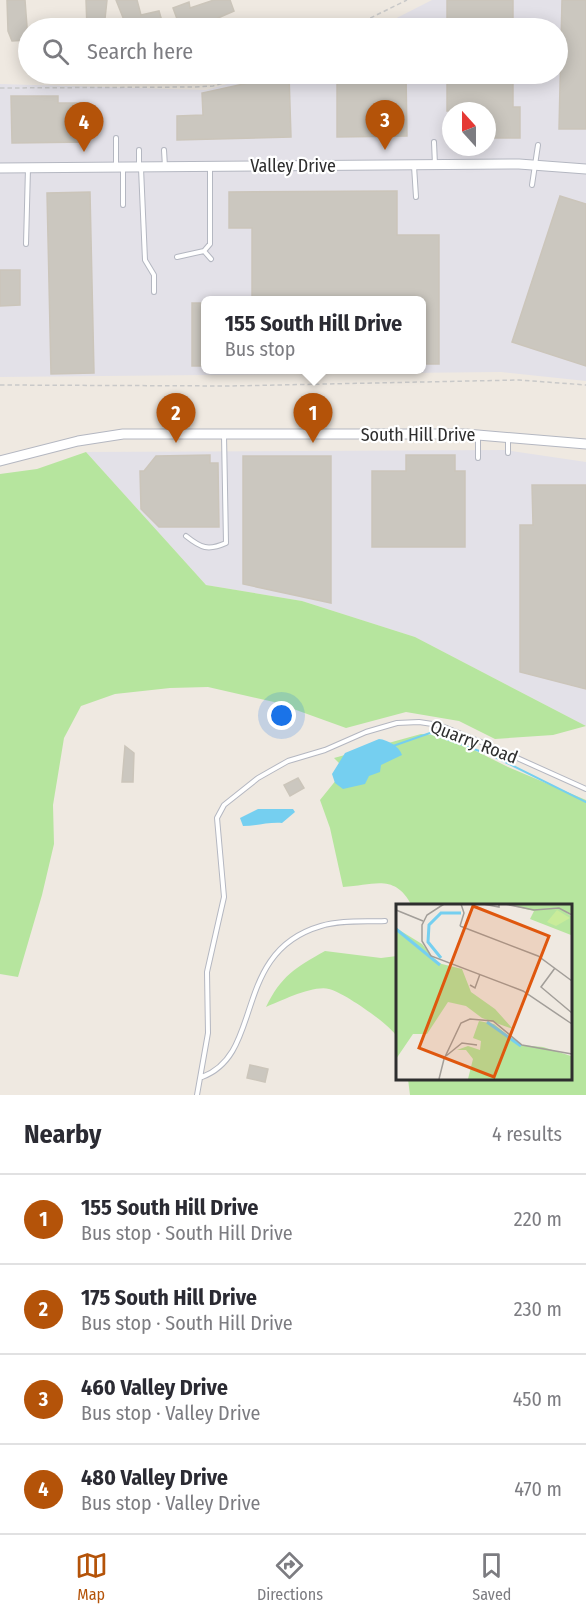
<!DOCTYPE html>
<meta charset="utf-8">
<style>
body{margin:0;font-family:"Fira Sans Condensed",sans-serif;background:#f7f7f7;color:#2b2b33}
.compass{position:absolute;left:442px;top:102px;width:54px;height:54px;border-radius:50%;background:#fff;box-shadow:0 3px 15px #0003;rotate:339deg}
.you{position:absolute;left:282px;top:716px;width:21px;height:21px;margin:-15px;border:4px solid #fff;border-radius:50%;background:#1a73e8;box-shadow:0 0 0 9px #1a73e833}
.badge{display:grid;place-items:center;width:39px;height:39px;border-radius:50%;background:#b45309;color:#fff;font-size:20px;font-weight:700}
.pin{position:absolute;translate:-50% -50px;filter:drop-shadow(0 2px 3px #0008)}
.pin::after{content:'';position:absolute;top:32px;width:21px;height:18px;background:inherit;clip-path:polygon(0 0,100% 0,50% 100%)}
.popup{position:absolute;left:201px;top:296px;width:225px;height:78px;box-sizing:border-box;display:grid;place-content:center;border-radius:9px;background:#fff;filter:drop-shadow(0 2px 4px #0005);font-size:20px;white-space:nowrap;color:#7c7c81}
.popup b{font-size:22px;color:#2b2b33}
.popup::after{content:'';position:absolute;left:50%;top:100%;margin-left:-12px;border:12px solid transparent;border-top-color:#fff}
.list{margin:0;padding:0;list-style:none}
h2{display:flex;justify-content:space-between;align-items:center;height:78px;margin:0;padding:0 24px;font-size:26px}
h2 small{font-size:20px;font-weight:400;color:#7c7c81}
.list li{display:grid;grid-template-columns:39px 1fr auto;gap:18px;align-items:center;box-sizing:border-box;height:90px;padding:0 24px;border-top:2px solid #e1e1e2}
.list b{display:block;font-size:22px;white-space:nowrap}
.list p{margin:0;font-size:20px;white-space:nowrap;color:#7c7c81}
.list em{font-size:20px;font-style:normal;color:#7c7c81}
.icon{flex:none;width:33px;height:33px;fill:none;stroke:currentColor;stroke-width:2;stroke-linecap:round;stroke-linejoin:round}
.map{position:relative;flex:none;width:586px;height:1095px;overflow:hidden}
.search{position:absolute;background:#fff;box-shadow:0 3px 15px #0003;left:18px;right:18px;top:18px;height:66px;display:flex;align-items:center;gap:15px;box-sizing:border-box;padding:0 21px;border-radius:33px;color:#7c7c81;font-size:22px}
.sheet{height:438px;background:#fff}
nav{display:flex;justify-content:space-around;align-items:center;box-sizing:border-box;height:84px;border-top:2px solid #e1e1e2;background:#fff;font-size:16px;color:#7c7c81}
nav a{display:grid;justify-items:center;gap:3px}
nav .on{color:#b45309}
.map>svg:first-child{display:block}
.industrial{fill:#e3e1e8;fill-rule:evenodd}
.green{fill:#b6e59e}
.water{fill:#75cff0}
.lines{fill:none;stroke-linecap:round;stroke-linejoin:round}
.stream{stroke:#75cff0;stroke-width:2}
.building{fill:#cbc7bf;stroke:#cbc5ba;stroke-width:1.5}
.lane-casing{stroke:#b4b7c1;stroke-width:6}
.secondary-casing{stroke:#b4b7c1;stroke-width:11}
.path{stroke:#c9c9c9;stroke-width:1.5;stroke-dasharray:4.5 3;stroke-linecap:butt}
.lane{stroke:#fff;stroke-width:4}
.secondary{stroke:#fff;stroke-width:9}
.labels{text-anchor:middle;stroke-width:4.5;stroke-linejoin:round;paint-order:stroke}
.street-label{font-size:18px;fill:#2e2e2e;stroke:#fff}
.inset-river{fill:none;stroke:#75cff0;stroke-width:3}
.inset-road{fill:none;stroke:#a29e99;stroke-width:1.5}
.view{fill:#df570e;fill-opacity:0.15;stroke:#df570e;stroke-width:3}
.inset-edge{fill:none;stroke:#2e2e2e;stroke-width:3}
</style>
<div class="map">
<svg width="586" height="1095" viewBox="0 0 586 1095">
<rect width="100%" height="100%" fill="#efe9e1"/>
<path class="industrial" d="M432,0H586V381L501,372L0,377V84L206,90L263,74H558V28H377ZM451,111H487V147H451ZM205,300H421V370H205Z
M504,450L586,462V726L415,637L302,601L206,585L86,452Z"/>
<path class="green" d="M86,452L206,585L302,601L415,637L586,726L553,735L495,739L459,721L406,712L346,728L274,702L208,687L170,688L115,694L81,706L64,738L53,805L54,844L42,895L18,977L0,974V474L37,469Z
M421,734L446,736L508,767L586,800V1095H410L408,1079L570,1078V906H412C395,873 375,885 343,887L330,828L320,800L345,769L334,758Z
M325,951L381,958L397,956V1037C391,1025 343,992 329,989C313,985 281,1001 266,1007C281,976 295,968 325,951Z"/>
<path class="water" d="M379,739C388,740 399,746 402,755L381,765L380,772L369,776L365,784L343,789L335,783L332,774L345,753Z
M258,809H293L295,812L282,823C268,822 257,826 243,826L240,818Z"/>
<g class="lines">
<path class="stream" d="M393,746L430,733L493,756L586,802"/>
</g>
<path class="building" d="M7,0H25L28,40L12,41L8,31Z
M86,0H107L104,28H87Z
M116,0H137L141,15L159,11L164,28H130L129,24L126,25Z
M214,0H230L234,11L195,28L193,24L180,27L173,8L189,2L190,8Z
M447,0H513V28H447Z
M562,0H586V129H559Z
M289,74L291,137L177,140V116L203,115L202,93Z
M337,74H406L407,136L337,137Z
M447,74H513V107H520V138H494V134H487V111H447Z
M11,96H58V103H89V142L12,143Z
M397,191V235H439V364H421V300H252V228H229V192Z
M90,192L94,373L51,374L47,193Z
M560,196L586,204V366L512,342Z
M0,270H20V305L0,306Z
M192,303H205V366H192Z
M210,455V463H218L219,527H159L141,509L140,471H144L156,456Z
M406,455H455V471H465V547H372V471H406Z
M243,456H331V603L243,584Z
M532,485H586V689L520,672V525H533Z
M125,746L134,753L133,782H122Z
M298,778L304,788L290,796L284,785Z
M250,1065L268,1069L265,1082L247,1078Z"/>
<g class="lines">
<defs>
<path id="lane" d="M116,138V167
M434,142L435,165
M164,150L165,167
M139,166V150
M414,166L416,197
M123,167V205
M210,167V244L204,251L211,259
M141,168L145,260L154,275V292
M532,185L538,145
M26,244L28,168
M177,257L204,251
M478,435V458
M508,437V453
M186,536C201,548 208,551 226,543L224,435
M202,1077C265,1054 231,952 321,926C341,920 364,922 385,921
M197,1095L208,1033L207,972L224,897L217,818L224,805L258,778L288,761L325,750L366,732L397,723L419,722L439,725L486,744L586,789"/>
<path id="secondary" d="M0,168L519,164L586,169
M0,461L78,441L123,434H466L586,444"/>
</defs>
<use href="#lane" class="lane-casing"/>
<use href="#secondary" class="secondary-casing"/>
<path class="path" d="M350,28L407,0
M0,88L196,87L213,86L256,74
M0,385L230,386L519,380L586,385"/>
<use href="#lane" class="lane"/>
<use href="#secondary" class="secondary"/>
</g>
<g class="labels">
<g class="street-label">
<text x="293" y="172">Valley Drive</text>
<text x="418" y="441">South Hill Drive</text>
<text transform="translate(474 742) rotate(21)" y="6">Quarry Road</text>
</g>
</g>
<g transform="translate(396 904)">
<rect width="176" height="176" fill="#efe9e1"/>
<path d="M109,0H175V11L167,6L175,12V31L134,15L138,7ZM0,24L26,40L42,59L66,65L75,88L99,105L117,125L86,114L70,102L52,98L31,130H17L0,155ZM83,117L98,120L124,141L147,143L175,152V175H72L77,155L70,146H61L72,142L84,146L85,137L77,134Z" fill="#b6e59e"/>
<path d="M161,6L174,14L160,22L151,18Z" fill="#c9ec9a"/>
<path class="inset-river" d="M0,25L44,61M45,54L32,38L33,21L45,9H65M91,118L125,142"/>
<path class="inset-road" d="M48,0L31,11L26,21V37L35,52L127,87L176,120M87,0L103,3V0M109,0L138,6L163,4L176,11M0,6L27,17M64,22L68,9L65,0M64,22L142,52L176,77M159,64L145,83L176,109M74,81L79,84L84,70M50,152L66,139L81,141M43,175L48,155L65,119L74,115L97,117L126,141L176,150"/>
<path class="view" d="M77,2L153,32L98,173L23,144Z"/>
<rect width="176" height="176" class="inset-edge"/>
</g>
</svg>
<svg class="compass" viewBox="-18 -18 36 36"><path d="M0-13l5 13h-10z" fill="#e53935"/><path d="M0 13l5-13h-10z" fill="#7c7c81"/></svg>
<div class="you"></div>
<div class="pin badge" style="left:313px;top:443px">1</div>
<div class="popup"><b>155 South Hill Drive</b>Bus stop</div>
<div class="pin badge" style="left:176px;top:443px">2</div>
<div class="pin badge" style="left:385px;top:150px">3</div>
<div class="pin badge" style="left:84px;top:152px">4</div>
<div class="search"><svg class="icon" aria-label="search" viewBox="0 0 24 24"><circle cx="10" cy="10" r="6"/><path d="M15 15l6 6"/></svg>Search here</div>
</div>
<section class="sheet">
<h2>Nearby<small>4 results</small></h2>
<ul class="list">
<li><span class="badge">1</span><div><b>155 South Hill Drive</b><p>Bus stop · South Hill Drive</p></div><em>220 m</em></li>
<li><span class="badge">2</span><div><b>175 South Hill Drive</b><p>Bus stop · South Hill Drive</p></div><em>230 m</em></li>
<li><span class="badge">3</span><div><b>460 Valley Drive</b><p>Bus stop · Valley Drive</p></div><em>450 m</em></li>
<li><span class="badge">4</span><div><b>480 Valley Drive</b><p>Bus stop · Valley Drive</p></div><em>470 m</em></li>
</ul>
</section>
<nav>
<a class="on"><svg class="icon" aria-label="map" viewBox="0 0 24 24"><path d="M3 6l6-2 6 2 6-2v14l-6 2-6-2-6 2zM9 4v14M15 6v14"/></svg>Map</a>
<a><svg class="icon" aria-label="directions" viewBox="0 0 24 24"><path d="M12 3l9 9-9 9-9-9zM9 14v-3h6M13 9l2 2-2 2"/></svg>Directions</a>
<a><svg class="icon" aria-label="saved" viewBox="0 0 24 24"><path d="M7 4h10v16l-5-4-5 4z"/></svg>Saved</a>
</nav>
